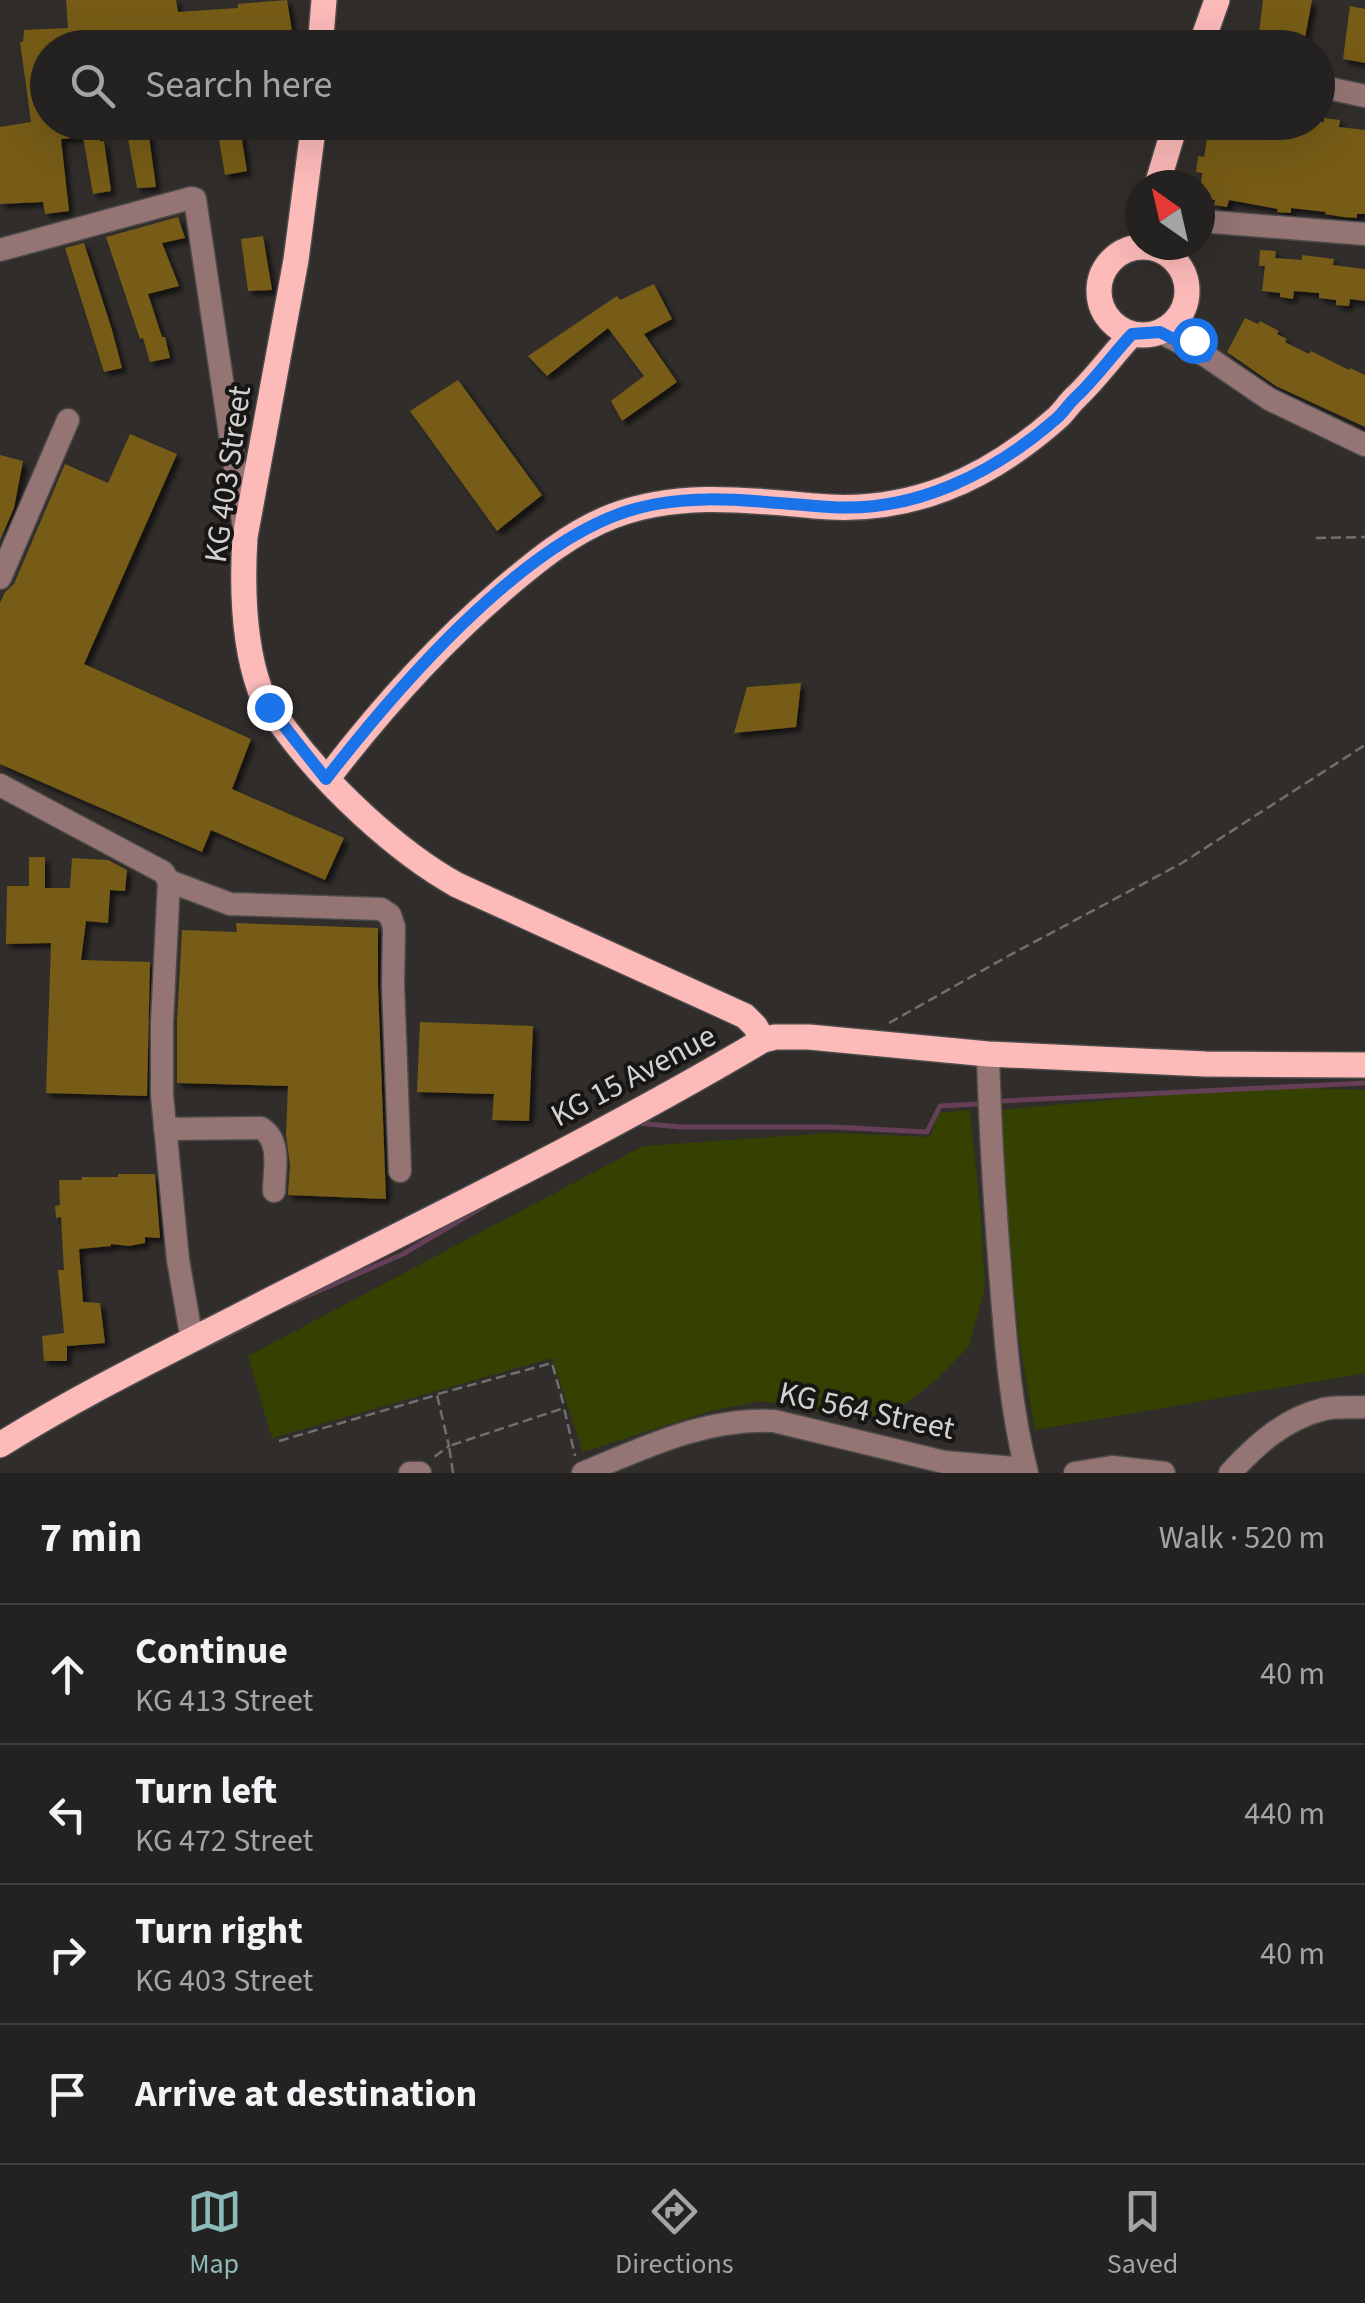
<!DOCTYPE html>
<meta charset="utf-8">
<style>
body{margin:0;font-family:"Source Sans 3",sans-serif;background:#2c2a29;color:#f1f3f6}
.compass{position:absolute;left:1125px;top:170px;width:90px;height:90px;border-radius:50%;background:#242220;box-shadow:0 10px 40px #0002;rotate:326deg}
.stop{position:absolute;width:30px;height:30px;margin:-22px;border:8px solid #1a73e8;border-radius:50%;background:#fff}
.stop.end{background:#1a73e8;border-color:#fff;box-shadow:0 2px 10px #0008}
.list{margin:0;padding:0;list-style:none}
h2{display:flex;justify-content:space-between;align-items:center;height:130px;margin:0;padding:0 40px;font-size:42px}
h2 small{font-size:32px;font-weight:400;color:#a3a4a5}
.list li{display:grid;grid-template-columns:65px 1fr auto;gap:30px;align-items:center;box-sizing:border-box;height:140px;padding:0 40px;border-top:2px solid #413f3e}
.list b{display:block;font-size:38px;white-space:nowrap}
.list p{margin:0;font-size:32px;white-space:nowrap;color:#a3a4a5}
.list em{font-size:32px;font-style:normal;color:#a3a4a5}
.icon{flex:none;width:55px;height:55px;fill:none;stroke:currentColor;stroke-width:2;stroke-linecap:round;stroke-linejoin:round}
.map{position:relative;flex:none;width:1365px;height:1473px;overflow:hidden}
.search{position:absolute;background:#242220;box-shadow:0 10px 40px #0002;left:30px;right:30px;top:30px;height:110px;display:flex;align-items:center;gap:25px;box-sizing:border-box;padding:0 35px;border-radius:55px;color:#a3a4a5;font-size:38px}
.sheet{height:690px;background:#242220}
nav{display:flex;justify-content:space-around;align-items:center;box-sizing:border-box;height:140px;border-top:2px solid #413f3e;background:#242220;font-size:28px;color:#a3a4a5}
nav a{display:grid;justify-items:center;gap:5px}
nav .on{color:#8bbbb9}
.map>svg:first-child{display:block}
.green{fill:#354101}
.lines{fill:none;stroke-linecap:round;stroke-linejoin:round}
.stream{stroke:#643f57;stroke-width:5}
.building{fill:#765c17;filter:url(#shadow)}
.minor-casing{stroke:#4d4b49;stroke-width:25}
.major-casing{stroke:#4d4b49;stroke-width:28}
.path{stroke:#716f6d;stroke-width:2.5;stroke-dasharray:10 5;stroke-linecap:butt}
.minor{stroke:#957574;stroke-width:22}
.major{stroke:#fcbab9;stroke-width:25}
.route{stroke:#1a73e8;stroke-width:12}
.labels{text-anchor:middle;stroke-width:8;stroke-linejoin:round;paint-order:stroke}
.street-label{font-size:32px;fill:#d3d1cf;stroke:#171615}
</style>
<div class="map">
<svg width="1365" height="1473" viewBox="0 0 1365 1473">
<defs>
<filter id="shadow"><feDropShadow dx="4.5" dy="4.5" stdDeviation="2.5" flood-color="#0009"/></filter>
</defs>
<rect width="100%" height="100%" fill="#302d2b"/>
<path class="green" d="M1304,1088L1365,1090V1373L1035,1430L1019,1340L998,1110L1177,1094Z
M970,1110L981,1219L985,1287L969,1346L934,1382L893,1413L850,1419L795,1406L761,1401L711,1411L583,1452L552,1358L272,1438L248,1356L643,1146L831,1133L931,1137L937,1113Z"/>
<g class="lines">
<path class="stream" d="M1002,1101L1365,1083
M637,1123L680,1127H834L927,1132L940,1106L977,1104
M284,1306L403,1254L484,1206
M204,1347L252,1323"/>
</g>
<path class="building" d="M66,0H176L178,12L238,8V4L287,0L292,31H260L261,48H44L48,67V125L97,122L100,141H104L111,191L93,194L83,137L61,139L69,211L45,214L43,202L0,204V127L31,122L20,42H23L24,30L68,28Z
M1263,0H1312L1303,48L1258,41Z
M1350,6L1365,9V63L1343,59Z
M1324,118L1340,120L1339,127L1365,130V214H1357V218L1343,217L1325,214L1326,212L1291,208V213L1277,212L1278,209L1229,200L1227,207L1214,205L1215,200L1200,198L1202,173L1196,172L1198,156L1204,157L1210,122H1324Z
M125,122H147L156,187L137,188Z
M216,122H239L247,171L225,175Z
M178,217L185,238L162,243L179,286L148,294L162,337H165L170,358L150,362L143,338L140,339L106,237Z
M263,236L272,290L248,291L241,239Z
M84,243L112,330L122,368L104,372L65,248Z
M1260,250L1276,251L1275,258L1302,260V255L1334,259L1333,265L1365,269V301L1350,299L1349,306L1336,305V300L1319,298V293L1294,291L1293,299L1280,297V293L1262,291L1265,266H1259Z
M654,284L672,319L644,334L677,382L622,421L611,401L644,376L608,328L547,376L528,356L617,296L620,300Z
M1245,318L1258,324L1260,321L1279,331L1277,334L1287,339L1285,342L1309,354L1311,351L1349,370L1350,368L1365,375V427L1276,386L1227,352Z
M458,380L542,495L497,531L410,411Z
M130,434L177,454L84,664L251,739L232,789L344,838L325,880L211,830L202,852L0,764V603L5,592L14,584L65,464L108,483Z
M0,455L23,461L14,508L0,540Z
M801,683L796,727L734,733L747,687Z
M29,857H45V888H70L72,858L108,860L127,870L125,891L110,890L108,923L86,921L81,960L150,962L147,1096L46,1093L51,943L6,944L7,886H29Z
M236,923L378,928V986L386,1199L288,1195L290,1165L286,1135L288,1086L177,1083V1022L182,930L237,932Z
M420,1022L533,1026L529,1121L492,1120L494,1094L417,1092Z
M118,1174H155L160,1238L145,1237V1243L129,1246L111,1244V1246L79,1249L83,1302L100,1303L105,1343L67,1346V1361H44L42,1336L64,1333L58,1270H64L61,1217L56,1218L55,1206L60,1205L59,1180H82V1177H118Z"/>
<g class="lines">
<defs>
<path id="minor" d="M1318,86L1365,96
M1200,221L1365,234
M0,250L191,198L195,199L244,528
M1179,317L1201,349
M1160,332L1206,356L1269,399L1365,445
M0,578L68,420
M0,785L163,872L169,881L162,1022V1095L178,1260L192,1340
M169,881L230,904L381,909L390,915L394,927L393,985L400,1171
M988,1054C990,1131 995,1207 1001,1283C1006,1347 1011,1411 1027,1473
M165,1129L261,1128C282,1141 274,1170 274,1191
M410,1473H420
M583,1473C643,1448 707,1417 774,1421L944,1462L1026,1469
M1075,1473L1112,1467L1164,1473
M1230,1473C1257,1444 1284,1419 1324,1409C1337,1406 1352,1408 1365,1407"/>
<path id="major" d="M320,48L324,0
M1200,48L1217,0
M314,122L296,260L245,537C242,586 243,643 260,690C266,705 276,717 285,729C327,786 396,851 457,885L745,1016L755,1026L763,1040
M1157,185L1176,122
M1099 291a44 44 0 1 1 88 0a44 44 0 1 1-88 0Z
M327,779C379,711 436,647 501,591C535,562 571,532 613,516C678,491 748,500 815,506C909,515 987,480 1057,418C1064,412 1069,403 1077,396C1097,377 1113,354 1132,334
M0,1445C83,1393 173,1350 260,1305C429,1219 600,1137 763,1040L775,1037H809L988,1054L1206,1064L1365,1065"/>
</defs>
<use href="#minor" class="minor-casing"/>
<use href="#major" class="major-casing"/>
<path class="path" d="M1316,538L1365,537
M889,1023L1010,955L1182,863L1365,745
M438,1394L552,1363L564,1406
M279,1441L437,1395L449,1446L433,1458
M453,1473L449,1446L564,1408L575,1456"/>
<use href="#minor" class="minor"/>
<use href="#major" class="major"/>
</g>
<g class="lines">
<path class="route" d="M269,707L326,779C395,690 519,545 628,511C694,490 763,503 830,507C915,513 994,473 1057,418C1064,412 1069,403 1077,396C1097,377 1113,354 1132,334L1160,332L1206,356L1194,340"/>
</g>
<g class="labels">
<g class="street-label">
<text transform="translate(227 474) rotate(-82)" y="11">KG 403 Street</text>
<text transform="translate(633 1075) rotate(-28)" y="11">KG 15 Avenue</text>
<text transform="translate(867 1410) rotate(12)" y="11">KG 564 Street</text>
</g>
</g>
</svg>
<svg class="compass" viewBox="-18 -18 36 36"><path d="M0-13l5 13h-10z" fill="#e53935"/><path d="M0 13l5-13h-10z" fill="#a3a4a5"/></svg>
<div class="stop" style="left:1194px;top:340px"></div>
<div class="stop end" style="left:269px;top:707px"></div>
<div class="search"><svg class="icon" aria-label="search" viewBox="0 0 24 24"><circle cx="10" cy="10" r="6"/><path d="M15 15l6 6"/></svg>Search here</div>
</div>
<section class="sheet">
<h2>7 min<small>Walk · 520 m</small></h2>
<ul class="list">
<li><svg class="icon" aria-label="ahead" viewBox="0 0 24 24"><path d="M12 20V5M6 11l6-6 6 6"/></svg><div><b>Continue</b><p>KG 413 Street</p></div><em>40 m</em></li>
<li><svg class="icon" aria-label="left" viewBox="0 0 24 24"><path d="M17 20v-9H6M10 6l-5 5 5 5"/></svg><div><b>Turn left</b><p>KG 472 Street</p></div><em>440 m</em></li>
<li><svg class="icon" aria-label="right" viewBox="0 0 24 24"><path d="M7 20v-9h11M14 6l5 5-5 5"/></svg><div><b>Turn right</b><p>KG 403 Street</p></div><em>40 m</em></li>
<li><svg class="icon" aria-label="arrive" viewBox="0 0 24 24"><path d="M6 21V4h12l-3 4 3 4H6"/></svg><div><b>Arrive at destination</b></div></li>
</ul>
</section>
<nav>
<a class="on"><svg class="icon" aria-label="map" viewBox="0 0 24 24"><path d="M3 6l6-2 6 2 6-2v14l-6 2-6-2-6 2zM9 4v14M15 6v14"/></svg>Map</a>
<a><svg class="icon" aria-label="directions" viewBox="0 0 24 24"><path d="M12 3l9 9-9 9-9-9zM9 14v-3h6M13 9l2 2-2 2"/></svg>Directions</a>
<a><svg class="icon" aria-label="saved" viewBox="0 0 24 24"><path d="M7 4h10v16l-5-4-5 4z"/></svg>Saved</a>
</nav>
